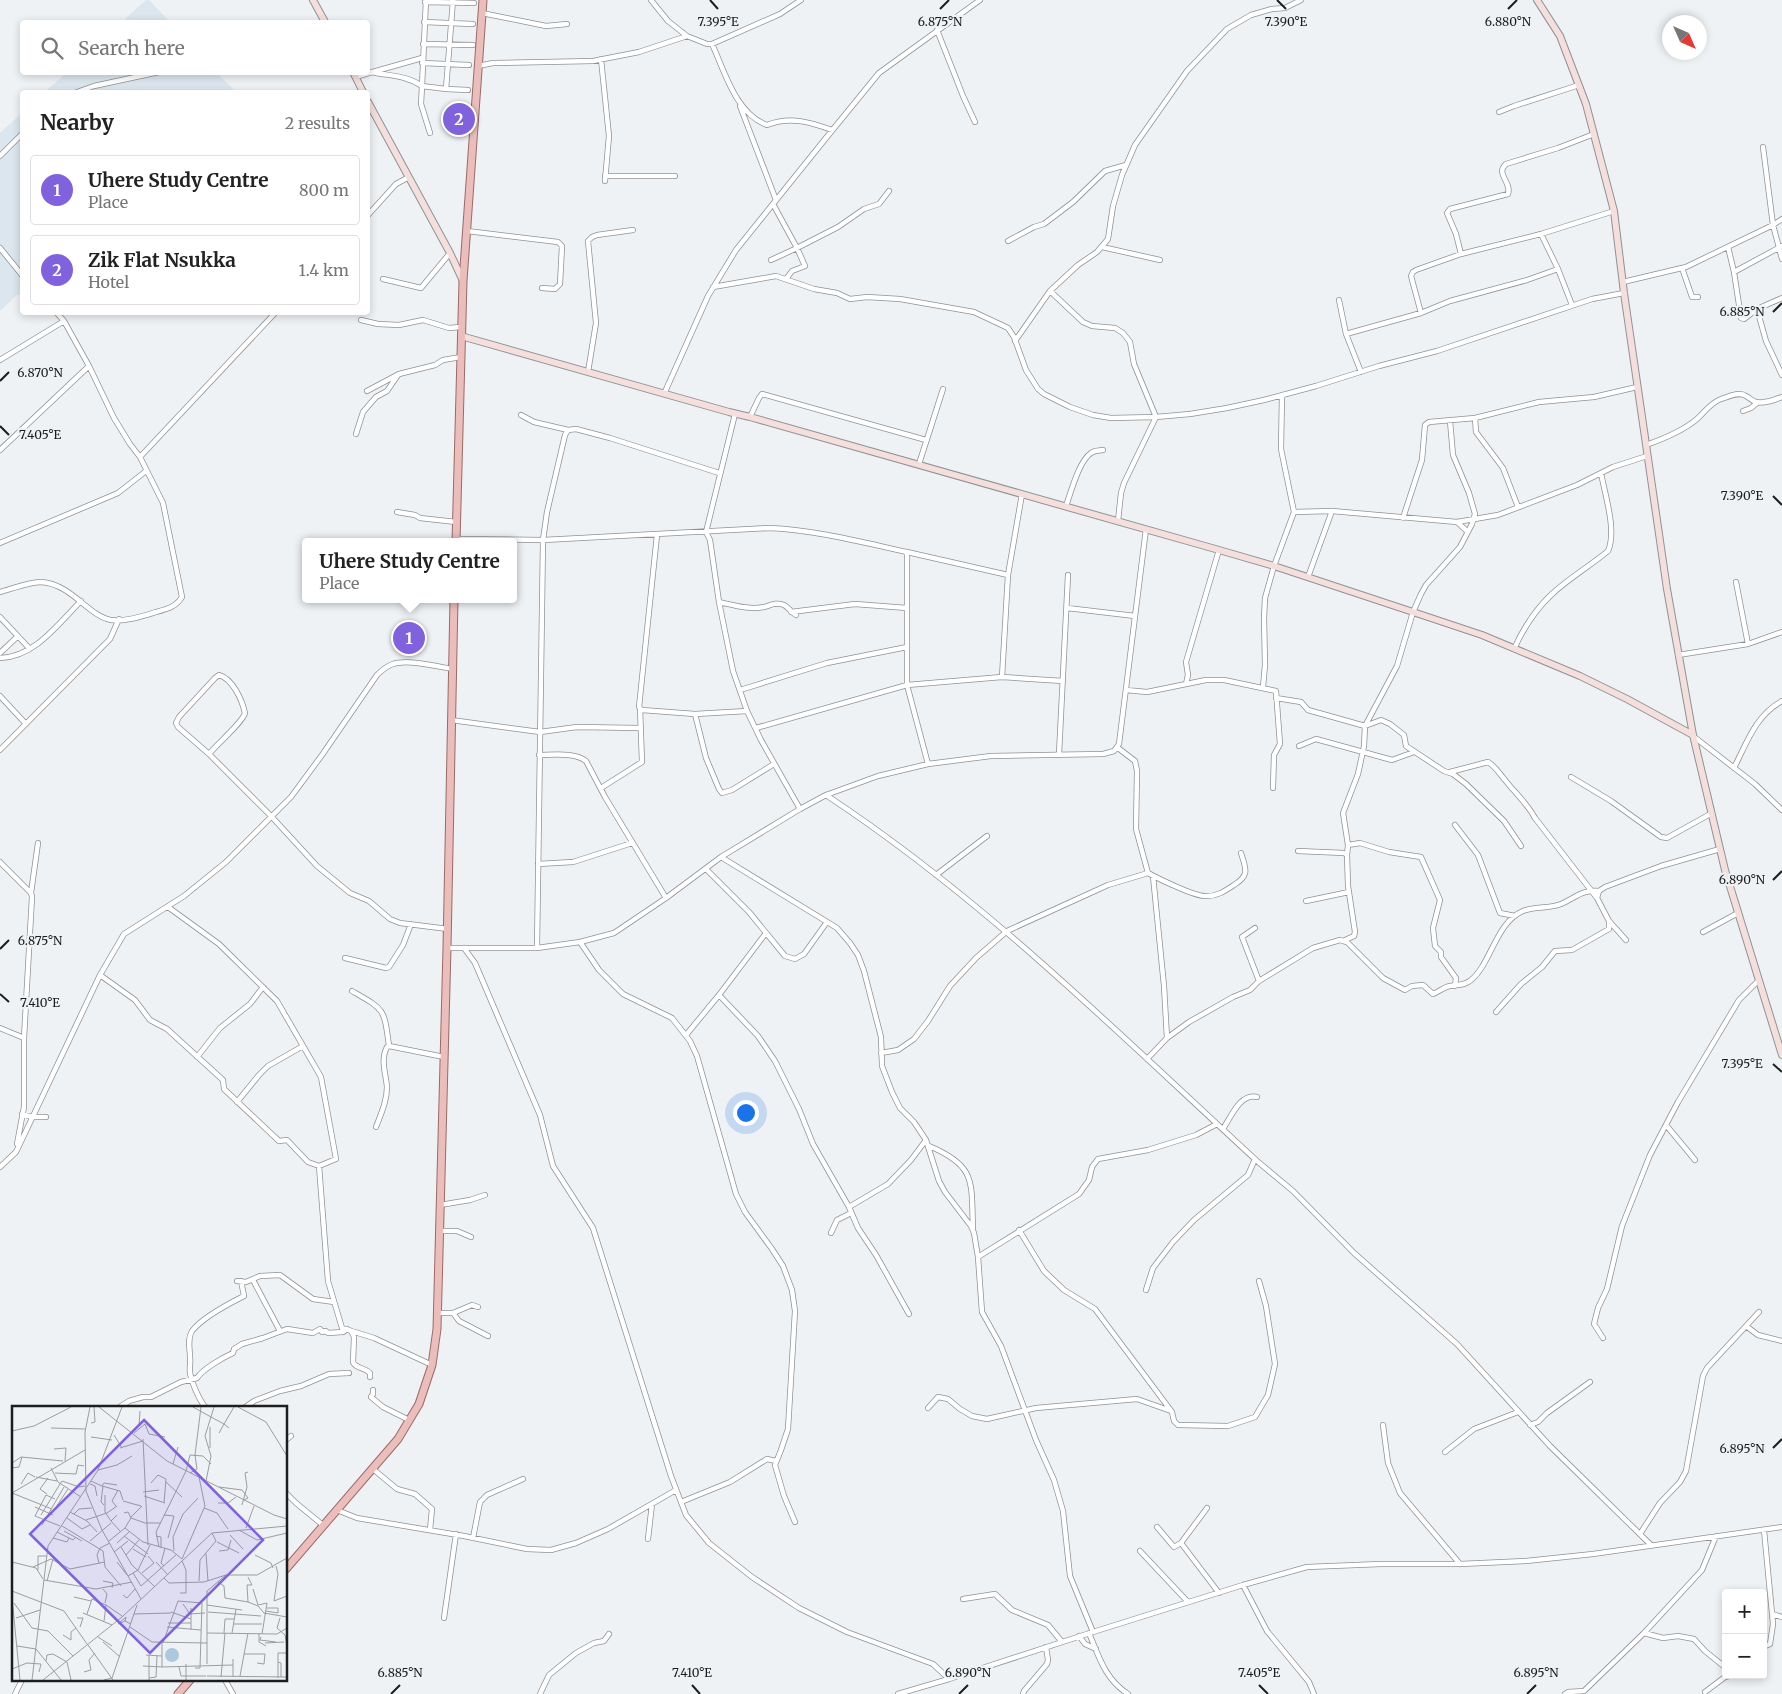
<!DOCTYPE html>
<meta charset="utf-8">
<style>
body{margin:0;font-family:Merriweather,serif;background:#f2f2f2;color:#222}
.controls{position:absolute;right:15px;bottom:15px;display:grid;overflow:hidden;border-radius:5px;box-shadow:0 2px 8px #0003}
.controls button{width:45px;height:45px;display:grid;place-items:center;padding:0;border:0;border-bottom:1px solid #e0e0e0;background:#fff;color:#222;font:25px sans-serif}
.compass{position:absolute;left:1662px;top:15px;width:45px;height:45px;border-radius:50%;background:#fff;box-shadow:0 2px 8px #0003;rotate:135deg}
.you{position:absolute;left:745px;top:1112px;width:18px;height:18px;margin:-12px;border:4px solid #fff;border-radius:50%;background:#1a73e8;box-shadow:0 0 0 8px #1a73e833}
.badge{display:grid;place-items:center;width:32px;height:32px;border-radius:50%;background:#8162dd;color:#fff;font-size:16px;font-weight:700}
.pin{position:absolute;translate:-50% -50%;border:2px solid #fff;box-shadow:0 1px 5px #0006}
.popup{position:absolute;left:302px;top:538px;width:215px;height:65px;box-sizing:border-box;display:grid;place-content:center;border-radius:5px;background:#fff;filter:drop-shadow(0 1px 4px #0005);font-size:16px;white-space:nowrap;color:#767676}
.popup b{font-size:19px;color:#222}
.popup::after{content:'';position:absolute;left:50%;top:100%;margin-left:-10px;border:10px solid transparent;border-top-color:#fff}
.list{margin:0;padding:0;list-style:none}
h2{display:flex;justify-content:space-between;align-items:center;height:65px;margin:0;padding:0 20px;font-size:21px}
h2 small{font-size:16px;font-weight:400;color:#767676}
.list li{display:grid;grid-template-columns:32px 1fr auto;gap:15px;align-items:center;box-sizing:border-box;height:70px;margin:0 10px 10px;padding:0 10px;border:1px solid #e0e0e0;border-radius:5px}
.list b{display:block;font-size:19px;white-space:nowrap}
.list p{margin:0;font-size:16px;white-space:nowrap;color:#767676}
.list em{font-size:16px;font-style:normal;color:#767676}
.icon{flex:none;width:28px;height:28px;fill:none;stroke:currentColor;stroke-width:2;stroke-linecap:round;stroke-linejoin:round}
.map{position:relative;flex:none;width:1782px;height:1694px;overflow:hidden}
.search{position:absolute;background:#fff;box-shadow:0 2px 8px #0003;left:20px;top:20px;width:350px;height:55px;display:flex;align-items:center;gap:12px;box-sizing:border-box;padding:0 18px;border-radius:5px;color:#767676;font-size:19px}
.panel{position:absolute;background:#fff;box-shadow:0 2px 8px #0003;left:20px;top:90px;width:350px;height:225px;border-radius:5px}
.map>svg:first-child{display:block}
.built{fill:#dce6ee}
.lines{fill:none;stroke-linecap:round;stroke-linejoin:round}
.street-casing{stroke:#8f9295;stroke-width:6}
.secondary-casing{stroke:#8f9295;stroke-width:8}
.primary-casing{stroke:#9a6a66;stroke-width:9}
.street{stroke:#fff;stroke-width:4.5}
.secondary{stroke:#f5dfdd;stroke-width:6}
.primary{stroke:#ebbebb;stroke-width:7}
.ticks{fill:none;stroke:#1c1d1e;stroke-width:2}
.inset-road{fill:none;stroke:#9b9d9f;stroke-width:1}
.view{fill:#8162dd;fill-opacity:0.15;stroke:#8162dd;stroke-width:2.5}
.inset-edge{fill:none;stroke:#1c1d1e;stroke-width:2.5}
.ticks-label{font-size:12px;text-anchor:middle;fill:#1c1d1e;stroke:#eff2f5;stroke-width:4.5;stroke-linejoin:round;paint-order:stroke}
</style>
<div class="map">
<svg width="1782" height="1694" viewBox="0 0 1782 1694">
<rect width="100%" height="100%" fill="#eff2f5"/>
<path class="built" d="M146,0H149L170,22H122Z
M67,72L217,73L236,92H45Z
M22,113V294L17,295L0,311V133Z"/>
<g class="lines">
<defs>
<path id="street" d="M426,0L422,86L446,89L453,0
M425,2L474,3
M482,13L546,26L567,24
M424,22L473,24
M937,30L963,96L975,122
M687,36L707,44H712L780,14L801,0
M423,44L473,45
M712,44C725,72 736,114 767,125C790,116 810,122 832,130
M601,59L609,136L605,181
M422,63L469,65
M478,66L493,63L593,61L639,52L687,36L668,21L651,0
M371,72C389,76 406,75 422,86L421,104L430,133
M355,77L422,58
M446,89L468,90
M77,92L94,86L159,72
M740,106L776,200
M1499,112L1514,106L1579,85
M1763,147L1773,225L1782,259
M0,156L22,134
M605,176H675
M773,204L797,248L838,227L864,209L879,204L889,191
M368,215L396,184L409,177
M467,231L558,242L562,246L560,284L555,289L542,288
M1541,234L1558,269L1572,305
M1008,241L1034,227L1044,224L1073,202L1105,171L1126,165
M1102,247L1160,260
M1728,247L1734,272L1741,318L1744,319L1757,309L1782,298
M0,248L22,275
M1461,254L1456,234L1447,213L1450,209L1508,194C1512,182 1495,174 1506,164L1558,148L1594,134
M771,260L797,248L805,266L792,271L786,279
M1682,268L1692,297H1698
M1734,272L1782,246
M383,279L421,288L450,253
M1623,282L1686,267L1773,225L1782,219
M713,287L776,276L814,289L837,293L850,299L867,297L900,299L974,312L1008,328L1014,337L1026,370L1038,389L1044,394L1070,407L1093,415L1111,418L1156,417L1190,414L1227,408L1264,400L1316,386L1379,366L1437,351L1592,299L1624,293
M1050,291L1083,322L1092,326L1115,328L1123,333L1130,342L1134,364L1156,417L1124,483L1121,493L1118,521
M1339,300L1346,334L1361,372
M1757,309L1766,341L1782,375
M1421,313L1411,276L1413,272L1416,270L1461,254L1541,234L1614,211
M361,320L378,324L399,325L423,320L449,328L461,327
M1346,334L1421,313L1450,301L1527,280L1558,269
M1015,341L1050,291L1078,265L1097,252L1108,239L1113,206L1122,175L1135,145L1187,71L1227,29L1251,15L1272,9L1285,8L1301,0
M0,360L64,321
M588,372L596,323L588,241L592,237L597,235L633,230
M367,391L399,374L435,365L443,360L461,357
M664,394L708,296L736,250L826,138L879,73L980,0
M1743,411L1751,408L1757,403
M735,414L706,532L710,540L719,602L733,671L747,711L761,740L800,809
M521,415L534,422L568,430
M750,417L759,398L762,394L926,440
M1475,418L1476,432L1503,468L1518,507
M356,434L363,412L376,397L387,391L398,375
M1646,445C1663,439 1683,431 1697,419C1705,412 1710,403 1721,399C1728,397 1739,391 1746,396C1750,398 1752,401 1756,402C1764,404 1774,400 1782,397
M0,450L89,366
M140,457L276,312
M919,464L943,389
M1066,506C1071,492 1079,461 1091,453C1095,450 1099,451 1103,450
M397,512L415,515L420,518L456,522
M1294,512L1332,511L1457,522L1498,515L1577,485L1613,467L1647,456
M1403,518L1422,460L1425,425L1429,422L1475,418L1539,402L1594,397L1637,387
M1457,522L1468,532
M657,535L639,707L642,710L695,714L747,711
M456,539L543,540L769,528C816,530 861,542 907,552C941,560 974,567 1008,575
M0,543L118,493L146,471
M907,552V685L928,764
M1308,577L1332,511
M1736,582L1748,644
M0,592C11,589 30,582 41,582C72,584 88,616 111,620C125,622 143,616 156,612C167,609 176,607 182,597L163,503L140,457L130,444L114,418L89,366L64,321L56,312
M719,602C733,605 749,610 764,607C771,605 776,602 784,605C788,607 791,612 796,615
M1067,608L1135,616
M791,612L855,604L907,608
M0,617L29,648
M1514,649C1523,629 1536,609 1552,594C1569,578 1590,566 1608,551C1617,531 1605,495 1601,473
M0,653L18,636
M1678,655L1748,644L1782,632
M0,658C35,657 58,624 81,601
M1002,677L1008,575L1022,494
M1186,684L1188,675L1186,662L1219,550
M1263,687L1265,665L1264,618L1265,598L1274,566L1294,512L1281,449L1282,395
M740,690L827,663L907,647
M1126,690L1147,692L1206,680H1224L1276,691L1280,744L1274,755L1273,788
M0,696L26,724
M1276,698L1301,702L1308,710L1365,726L1381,720L1390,724L1404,735L1406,746L1444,771L1453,774L1466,784L1504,821L1521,846
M695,714L706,758L719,789L722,793L732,790L774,764
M451,720L540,732L577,727L639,728
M756,728L907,685L1002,677L1063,681
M1693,736L1755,784L1782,810
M1299,746L1316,739L1392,760L1414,752
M1118,748L1135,761L1137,771L1136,829L1148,873
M0,750L110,639L119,619
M209,754C217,744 243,722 245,713C242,700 233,679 219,675L215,678L179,717L176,723L178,727L209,754L271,816L317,866L350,893L369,901L390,919L400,923L448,929
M1059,754L1068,575
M539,755C553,755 575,752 586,761L605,797L666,898
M1734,768C1747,742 1756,715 1782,701
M1450,772L1488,762C1496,767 1499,773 1505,780C1515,793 1527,803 1535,818L1597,898
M1571,777L1611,801L1661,837L1667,838L1712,813
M601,788L642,762L640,708
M826,795C984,899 1118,1033 1257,1161L1293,1191L1354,1253L1457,1344L1550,1446L1651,1545
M1455,825L1478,855L1500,913L1515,916
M1348,845L1360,843L1389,852L1421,857L1440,900L1433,928L1435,946L1441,952V957L1456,978L1455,986
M1347,855L1348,845L1343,813L1358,774L1364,746L1365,726L1397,666L1413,612L1421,594L1426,585L1460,547L1472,524L1475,514L1469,493L1453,455L1450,421
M721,857L837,928L850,943L858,955L864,971L881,1037L882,1066L892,1092L900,1108L914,1122L926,1140L939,1181L945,1192L971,1226L974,1233L978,1257L982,1312L1001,1346L1036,1440L1054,1480L1063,1511L1070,1576L1093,1632
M0,862L31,893L32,897L24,1038V1107L17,1144
M538,864L573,862L632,843
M706,869L749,912L785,956L795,959L804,954L827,922
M936,875L987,836
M31,893L38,843
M1306,901L1349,892
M1609,921L1626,940
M1255,928L1242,937L1259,981
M1703,932L1738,913
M1343,941L1347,942L1383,978L1405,990L1412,986L1423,985L1433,994C1438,992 1444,987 1450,986C1459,984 1464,986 1471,980C1491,964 1496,922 1523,911C1535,906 1549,909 1561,904C1575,898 1583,889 1599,891
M580,942L599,970L623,994L672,1018L690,1041L697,1056L736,1194L745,1212L772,1249L783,1266L792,1290L795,1311L788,1429L781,1450L775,1465L784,1496L795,1522
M447,948H537L580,942L614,933L666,898L721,857L800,809L826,795L878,776L928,764L991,756L1103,754L1114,751L1119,744L1146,529
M464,948L475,963L540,1115L553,1166L593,1228L671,1476L686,1515L709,1543L752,1577L799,1608L847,1632L933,1664L949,1679
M537,948L543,540L547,512L565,435L568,430L576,429L610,438L719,473
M345,958L386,968L389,967L403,945L411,924
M100,975L135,1000L150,1020L167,1029L223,1080L224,1089L279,1141L287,1140L308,1162L319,1166L336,1159L321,1077L277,1001L219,944L168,907
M352,991C385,1010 384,1008 389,1046
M719,995L758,1036L775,1061L799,1109L813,1144L849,1207L888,1184L911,1160L926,1140
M1496,1012L1521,984L1542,967L1555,951L1572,950L1609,929V921L1597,898L1599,891L1605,887L1661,866L1720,849
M0,1028L24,1038
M686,1035L719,995L766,933
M1167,1038L1189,1022L1233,997L1250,990L1259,981L1313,948L1340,940L1343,941L1354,936L1355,932L1348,886L1347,855L1344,853L1298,851
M881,1053L898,1050L914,1039L928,1021L950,986L976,958L1007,931L1108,885L1148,873C1159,879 1194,896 1205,896C1216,897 1225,891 1234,885C1250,875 1246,869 1241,853
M197,1057L220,1028L250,1004L263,987
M1147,1059L1167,1038L1164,986L1153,876
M237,1102L259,1075L268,1066L303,1046
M22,1114L32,1117H46
M1666,1125L1695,1160
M376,1127C381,1114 387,1101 387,1087C386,1074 380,1060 387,1047L389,1046L444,1057
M1223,1129C1231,1117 1240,1093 1257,1097
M929,1146C977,1166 971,1182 973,1228
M319,1166L328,1281L342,1328L374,1338L432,1365
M0,1167L16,1152L100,975L124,934L184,896L226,862L291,797L322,755L377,675C381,671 387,666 393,664C407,659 436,666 452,669
M440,1205L470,1200L485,1195
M849,1207L858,1228L876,1255L909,1314
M1019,1230L1044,1271L1064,1290L1095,1309L1172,1412L1174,1421L1178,1425L1228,1426L1255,1417L1268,1395L1275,1364L1266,1306L1259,1281
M440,1231H457L471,1237
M831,1233L837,1220L851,1213
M978,1257L1079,1194L1089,1180L1092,1167L1098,1159L1148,1150L1196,1135L1217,1124
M253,1280L280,1331
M237,1281L246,1282L260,1276L280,1275L313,1299L334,1302
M1146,1290L1153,1268L1173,1242L1194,1220L1248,1175L1255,1159
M438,1313H453L459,1321L488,1336
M453,1313L472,1305L478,1307
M1746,1326L1758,1335L1782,1341
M351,1331L354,1337L353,1362C356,1369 364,1367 370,1373V1377
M1603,1338L1594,1324L1598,1308L1607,1289L1622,1226L1650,1155L1678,1102L1739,1000L1758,981
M373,1390V1394L371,1397L383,1407L409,1420
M118,1408L129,1401L143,1397H151L181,1382L197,1378C203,1369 222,1358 233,1353L234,1349L242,1344L263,1338L287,1329L313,1333L320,1329L322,1332L326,1331L328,1333L343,1332L347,1329
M206,1408C199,1400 192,1383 190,1373C189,1367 191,1363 190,1357C190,1349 187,1339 192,1331C202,1318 230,1303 244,1296L241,1281
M244,1408L254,1401L280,1391L301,1386L329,1374L349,1373
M928,1408L938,1397L948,1399L960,1409L972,1416L987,1419L1036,1408L1137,1399L1171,1411
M1383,1425L1388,1463L1400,1493L1460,1564
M1530,1425L1538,1422L1547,1413L1590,1382
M286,1440L291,1436
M1445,1452L1474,1429L1518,1412
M373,1469L397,1489L415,1494L432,1509L430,1530
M286,1493L296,1503L324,1526
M681,1502L730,1482L767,1459L776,1461
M1207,1508L1181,1543L1219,1593
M337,1510L357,1518L464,1536L527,1549L551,1550L576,1543L608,1529L676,1490
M1157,1527L1174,1547L1181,1543
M1640,1534L1660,1503L1680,1482L1686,1471L1703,1376L1707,1368L1759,1312
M473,1538L480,1502L487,1495L523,1479
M648,1539L652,1504
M1140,1551L1188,1602
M1243,1585L1267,1631L1309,1682L1314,1694
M963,1599L995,1594L1012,1610L1048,1625L1062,1642
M1772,1614L1782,1617
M444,1618L456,1534
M1089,1633C1099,1657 1105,1679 1128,1694
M1644,1633L1702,1570L1716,1536
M1079,1636L1085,1644L1096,1649
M1763,1647L1770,1644L1773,1624L1764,1530
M225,1680L233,1694
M1705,1692L1725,1677L1733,1675
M15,1694L22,1680
M540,1694L549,1675L576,1653L594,1643L604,1641L609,1634
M898,1694L949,1679L1093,1632L1243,1585L1307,1567L1381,1564H1460L1526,1561L1593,1554L1782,1527
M1023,1694L1024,1691L1047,1664L1048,1660L1046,1647
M1565,1694L1568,1692L1584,1691L1644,1633L1663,1638L1678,1636L1694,1639L1705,1651L1726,1668"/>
<path id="secondary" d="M313,0L325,22
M1537,0L1560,36L1586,104L1614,211L1624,293L1667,589L1693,735L1725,870L1782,1055
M353,72L363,92
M368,102L450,253L463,281
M461,336L729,412L750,417L1219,550L1274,566L1413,612L1482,635L1580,676L1627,699L1693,735"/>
<path id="primary" d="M456,542L463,281L483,0
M286,1569L398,1439L419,1404L432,1365L437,1329L447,948L454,599
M178,1694L190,1680"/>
</defs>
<use href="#street" class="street-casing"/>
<use href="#secondary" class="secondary-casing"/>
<use href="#primary" class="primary-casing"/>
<use href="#street" class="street"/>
<use href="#secondary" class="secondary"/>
<use href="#primary" class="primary"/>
</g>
<path class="ticks" d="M710,0L718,9M1277,0L1286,9M940,9L949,0M1508,9L1517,0M1773,312L1782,303M0,381L9,372M0,426L9,435M1773,496L1782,505M1773,880L1782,871M0,949L9,940M0,994L9,1002M1773,1064L1782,1072M1773,1448L1782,1439M692,1685L700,1694M1259,1685L1268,1694M391,1694L400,1685M959,1694L968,1685M1527,1694L1536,1685"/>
<g transform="translate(12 1406)">
<rect width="275" height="275" fill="#eff2f5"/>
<path d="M153 249a7 7 0 1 1 14 0a7 7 0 1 1-14 0Z" fill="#aac9df"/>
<path class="inset-road" d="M78,1L73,26L74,85L90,124L129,193M87,1L155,55L262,109L275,113M181,1L199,11M226,1L254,16L275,50M199,11L212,18L222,1M79,17L83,16L82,1M127,20L128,5M39,22L73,23M0,25L22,20L59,1M122,27L133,18L137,28L153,31M207,27L212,18L217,22M102,29L110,42M79,31L100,34M131,33L136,139M108,42L131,35M198,42V21M42,43L54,42L53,55M183,49L189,1M0,57L9,51L51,55M161,58L166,41M0,62L7,61L10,51M39,62L46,76L69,91M86,64L105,59L120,50M174,65L178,49L191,50L199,58M43,67L64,68L66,59L72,60M178,67L185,63L183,49M24,71L45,75M79,75L90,80L92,77L105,79M194,75L199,50L193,30L202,1M154,76L170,91M139,77L146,69L154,73L152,97M9,78L16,67L23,71M48,78L50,75L67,81L73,80M78,78L83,80L85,90M90,80L108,85L111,94M91,80L89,96L92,99M207,81L230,84L236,92L232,94M131,86L147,84M0,87L73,44M0,87L40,103M35,88L28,83L36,72M93,89V106L99,115M132,90L153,97M43,93L34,89L23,110L48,120M111,95L129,100M206,97H216L224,91M230,99L235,81L233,67L236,66M104,100L100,95L106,84M23,101L41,109M44,101L56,83M192,102L205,107L216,123M58,106L75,115L85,126M112,107L116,106L119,112L133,117H149M62,108L67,103L80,102M29,109L48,78M105,109L99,115L108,125M152,109L162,110L156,132M119,111L130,100M55,112L70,123L78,119M74,114L95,107L105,100M30,119L52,81M50,120L91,145L93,161L109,180M113,122L131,136L159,144L170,153M234,122L242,100M227,124L245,134L275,127M52,125L70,135M45,126L61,134L64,131M218,129L231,143M112,130L136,148M144,130L149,131V142M41,132L55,136L57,132M78,135L99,117M97,135L113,122L119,112M205,136L227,147M105,137L117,126M109,141L120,159L143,181M147,141L144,126L174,65M121,143L134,151M162,145L161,131L171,108L186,92M207,145L216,144L219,134M102,146L116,135M194,148L196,175M114,149L127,134M243,149L259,157L261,162M170,153L193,100L187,71M0,156L24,162L31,173M105,156L115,169M144,156L156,169M87,157L85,149L88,142L98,137M152,160L149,157L153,142M264,160L266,168L262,195L275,190M21,161L39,153L58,163L93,156M26,164V150H34M121,167L129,180L165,148M130,167L142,157L136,150M116,170L126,164L138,139M236,171L240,179H235L236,196M152,172L157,177L192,176L214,169H245L275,152M32,174L84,183L120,176M35,175L41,153M91,175L101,177L100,182M187,175L188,154L204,135L200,127M206,176L212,180L213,192L236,196L246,200L252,207L275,211M91,183L95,188L93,197M241,183L246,199L255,197L250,228M0,185L52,205L75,238M168,187H174V164L170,155M111,189L115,192L123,183M62,191L79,195M0,192L8,274M2,197L20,222L36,225L61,250M171,198L178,208L193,207M195,199L230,204M179,202V224M254,205L266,207V202H255M159,206L179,213M196,206L249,210M71,207L100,219M75,208L80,193L94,199M122,208L159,207M4,212L28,204M65,212H71L68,221M268,212L265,222L273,229L275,241M92,215L94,199L110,210M113,215L106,218L114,211L113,215L119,218M156,217H179M221,218H250M118,221L140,236L195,237V185L214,169M155,221L189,224M195,227L265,228L275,222M212,227L213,213H222M220,227L224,203M247,227V236L254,240M51,229L59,234V226L64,222M86,231L100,240M249,231L248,234L264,236M91,236L108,251M150,237V261L221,259M151,237L166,195L190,197L188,262H183M253,237L272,236M76,239L101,274M5,240L24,243L49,274M232,248H253L252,258L245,257M134,249L150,250M34,255L35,249L41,248L55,256L59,274M266,256L269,257V271M195,258V237M131,260L150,261M167,261L169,270H194M0,263L15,257L29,258L27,266M72,266L79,264L77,254L83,247M195,270L275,271M228,270L236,227M209,271L213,227M221,271V253M137,272L144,271L145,250M266,272V247H275M20,274L36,140L86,64L110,1M31,274L110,211L200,127L275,120M92,274L100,272L125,199M137,274V249M174,274V258"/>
<path class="view" d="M132,14L251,134L138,247L18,128Z"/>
<rect width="275" height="275" class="inset-edge"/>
</g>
<g class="ticks-label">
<text x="718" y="26">7.395°E</text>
<text x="940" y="26">6.875°N</text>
<text x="1286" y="26">7.390°E</text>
<text x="1508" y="26">6.880°N</text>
<text x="1742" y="316">6.885°N</text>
<text x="40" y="377">6.870°N</text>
<text x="40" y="439">7.405°E</text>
<text x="1742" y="500">7.390°E</text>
<text x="1742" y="884">6.890°N</text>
<text x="40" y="945">6.875°N</text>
<text x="40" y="1007">7.410°E</text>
<text x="1742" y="1068">7.395°E</text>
<text x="1742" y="1453">6.895°N</text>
<text x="400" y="1677">6.885°N</text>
<text x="692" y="1677">7.410°E</text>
<text x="968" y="1677">6.890°N</text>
<text x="1259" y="1677">7.405°E</text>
<text x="1536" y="1677">6.895°N</text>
</g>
</svg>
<div class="controls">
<button>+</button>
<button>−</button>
</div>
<svg class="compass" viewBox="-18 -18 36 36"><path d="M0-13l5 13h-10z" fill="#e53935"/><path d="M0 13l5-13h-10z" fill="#767676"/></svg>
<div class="you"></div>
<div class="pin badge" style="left:409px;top:638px">1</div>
<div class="popup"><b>Uhere Study Centre</b>Place</div>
<div class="pin badge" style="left:459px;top:119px">2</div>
<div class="search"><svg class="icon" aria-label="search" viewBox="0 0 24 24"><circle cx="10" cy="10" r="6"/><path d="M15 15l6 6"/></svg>Search here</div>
<section class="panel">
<h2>Nearby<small>2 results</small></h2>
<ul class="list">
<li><span class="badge">1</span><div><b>Uhere Study Centre</b><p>Place</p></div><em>800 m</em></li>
<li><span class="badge">2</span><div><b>Zik Flat Nsukka</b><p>Hotel</p></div><em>1.4 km</em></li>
</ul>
</section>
</div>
